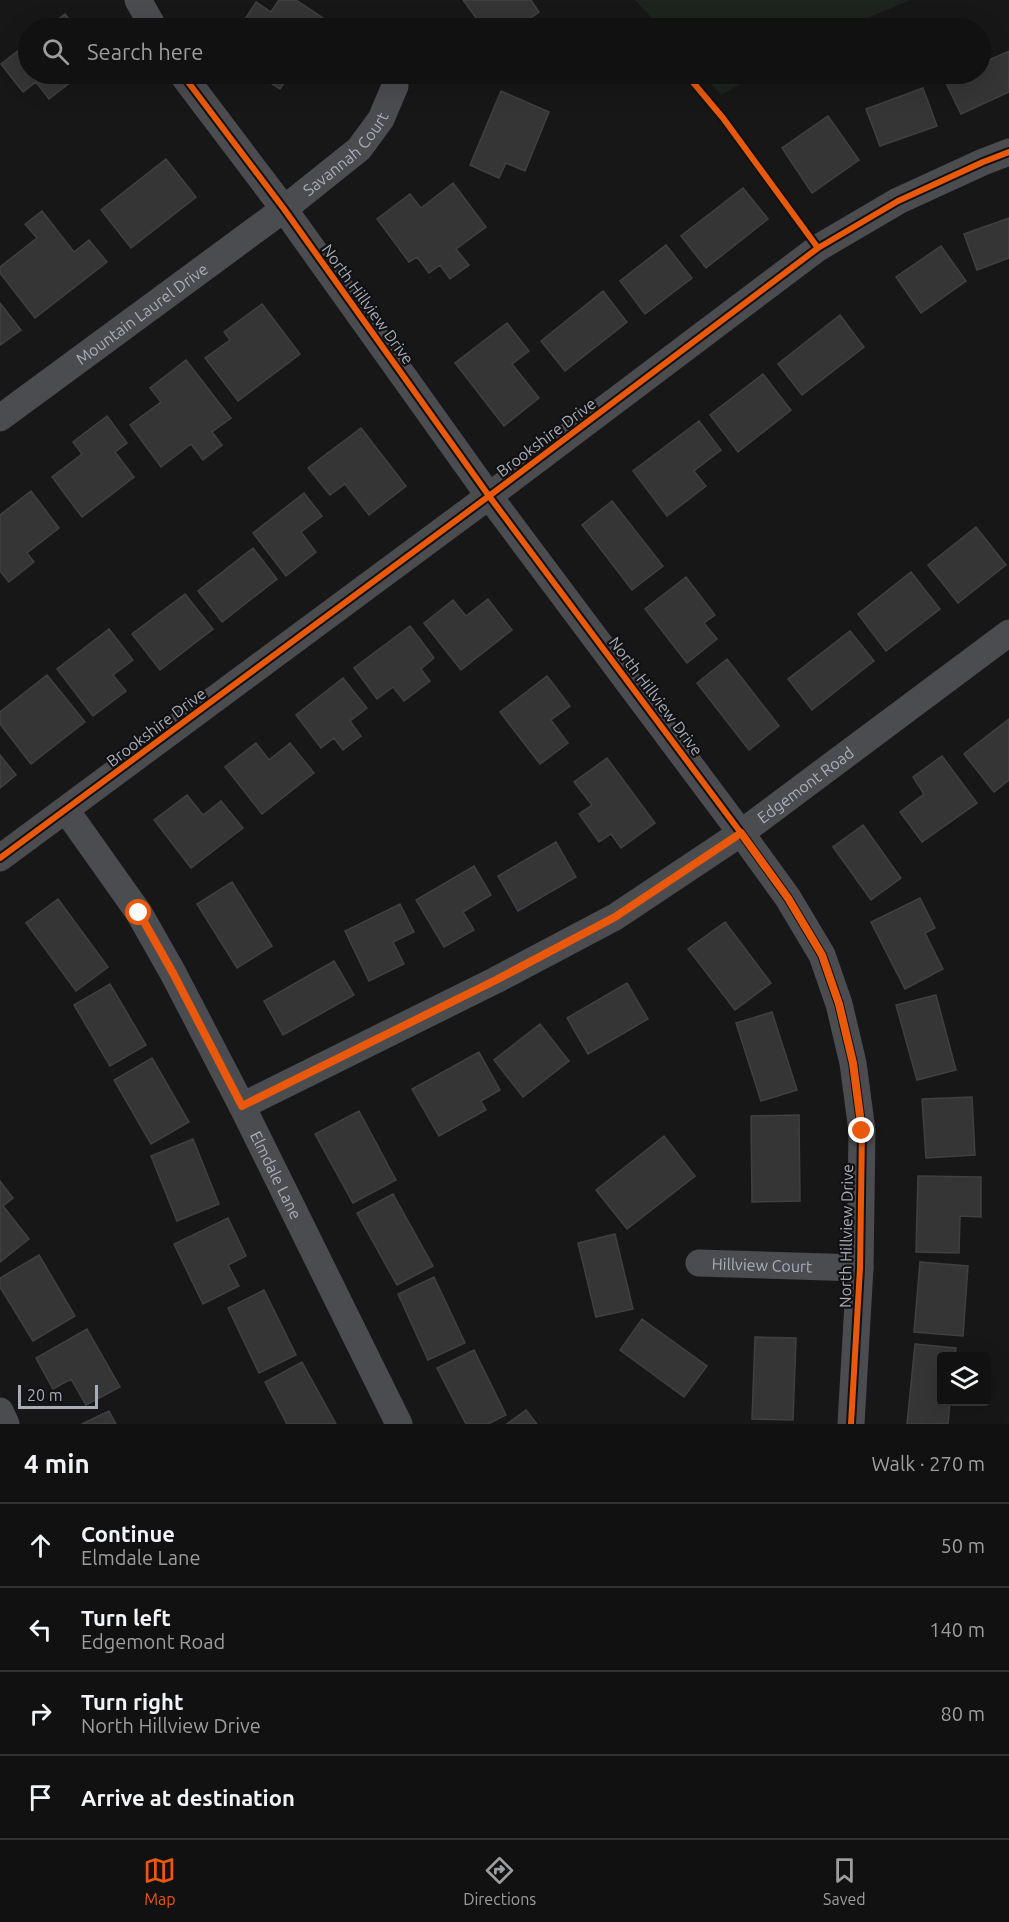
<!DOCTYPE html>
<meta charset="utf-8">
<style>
body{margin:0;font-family:Ubuntu,sans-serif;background:#1a1a1a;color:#f1f3f6}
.controls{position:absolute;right:18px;bottom:18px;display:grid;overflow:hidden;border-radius:6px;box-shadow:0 6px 24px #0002}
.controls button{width:54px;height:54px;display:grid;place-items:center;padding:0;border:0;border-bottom:2px solid #303131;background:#111;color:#f1f3f6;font:30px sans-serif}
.scale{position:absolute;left:18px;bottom:15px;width:80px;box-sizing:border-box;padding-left:6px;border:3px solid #a8adb8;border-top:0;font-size:16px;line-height:21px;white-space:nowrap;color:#a8adb8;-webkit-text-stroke:4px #111113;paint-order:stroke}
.stop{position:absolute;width:18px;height:18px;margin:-14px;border:4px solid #ea580c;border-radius:50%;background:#fff}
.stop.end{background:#ea580c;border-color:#fff;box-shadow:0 2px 6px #0008}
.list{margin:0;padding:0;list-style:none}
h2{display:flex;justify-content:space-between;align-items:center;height:78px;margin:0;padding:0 24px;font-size:26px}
h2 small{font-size:20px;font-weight:400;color:#9c9d9f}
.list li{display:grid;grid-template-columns:39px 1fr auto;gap:18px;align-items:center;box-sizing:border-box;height:84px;padding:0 24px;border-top:2px solid #303131}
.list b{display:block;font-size:22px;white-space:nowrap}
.list p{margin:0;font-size:20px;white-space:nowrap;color:#9c9d9f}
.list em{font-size:20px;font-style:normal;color:#9c9d9f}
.icon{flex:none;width:33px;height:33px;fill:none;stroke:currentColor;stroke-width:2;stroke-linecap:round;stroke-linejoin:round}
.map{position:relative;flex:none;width:1009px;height:1424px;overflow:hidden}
.search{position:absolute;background:#111;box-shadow:0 6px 24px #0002;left:18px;right:18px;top:18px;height:66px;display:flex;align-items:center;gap:15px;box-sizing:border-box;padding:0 21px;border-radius:33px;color:#9c9d9f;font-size:22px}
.sheet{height:414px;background:#111}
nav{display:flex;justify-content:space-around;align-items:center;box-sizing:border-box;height:84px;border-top:2px solid #303131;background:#111;font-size:16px;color:#9c9d9f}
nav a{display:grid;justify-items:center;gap:3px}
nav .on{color:#ea580c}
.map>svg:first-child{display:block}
.green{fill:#1d241e}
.building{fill:#353536;stroke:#3f4043;stroke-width:1.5}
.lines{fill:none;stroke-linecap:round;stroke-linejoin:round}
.street{stroke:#4b4c50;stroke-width:27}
.cycleway-casing{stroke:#111113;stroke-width:10}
.cycleway{stroke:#e8590c;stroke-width:6}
.route{stroke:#ea580c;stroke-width:8}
.labels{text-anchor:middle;stroke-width:4.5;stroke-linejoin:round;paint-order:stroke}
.street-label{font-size:16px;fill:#a8adb8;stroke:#111113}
</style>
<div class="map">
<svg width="1009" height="1424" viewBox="0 0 1009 1424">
<rect width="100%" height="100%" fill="#171717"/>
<path class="green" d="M635,0H911L843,28H661Z
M702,74H758L721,95Z"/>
<path class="building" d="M279,0H296L326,20L320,28H256L244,21L256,2L271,12Z
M463,0H531L539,12L516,28H465L477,19Z
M65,14L76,28H47Z
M28,43V74H81L49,99L36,82L23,92L1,64Z
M1009,51V92L961,114L945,81L961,74H980V64Z
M257,74H290L280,89Z
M923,88L937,126L880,146L866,109Z
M501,91L549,112L525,171L506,163L499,178L470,165Z
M828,116L859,160L812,193L782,148Z
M166,159L196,197L131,248L101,210Z
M453,183L486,227L456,249L469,265L450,279L440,265L429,273L417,257L409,262L377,219L410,194L421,208Z
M743,188L768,219L706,268L681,236Z
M42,211L74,252L89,240L107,262L35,318L0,273V267L37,238L25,224Z
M1009,218V258L977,270L964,234Z
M666,245L692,278L645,314L620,281Z
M941,246L966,281L921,313L896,277Z
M603,291L627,322L565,371L541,341Z
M0,303L21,330L0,345Z
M262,304L300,354L238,401L205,358L230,340L224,332Z
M840,315L864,347L802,395L778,364Z
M507,323L529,351L512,364L539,398L504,426L455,363Z
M186,360L231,418L212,432L222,445L203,460L191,444L161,467L130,425L161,402L150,388Z
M763,374L791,410L738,452L710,415Z
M107,416L127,443L115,452L134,477L82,517L52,477L82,454L73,442Z
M699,421L721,450L694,471L706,486L667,516L633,471Z
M361,428L406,486L369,515L345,484L330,495L308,468Z
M31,491L59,528L27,553L34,562L9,582L0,571V515Z
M304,493L322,516L301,532L316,552L286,576L253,533Z
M612,501L663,566L632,590L582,525Z
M976,527L1006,565L958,603L928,565Z
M253,548L277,579L222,622L198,591Z
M911,572L940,609L886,651L858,614Z
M686,577L715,615L704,623L717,639L687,663L645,609Z
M185,594L213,629L160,670L132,634Z
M488,599L512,630L461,670L424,623L453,600L466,616Z
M410,626L434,658L421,669L430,681L404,701L393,687L377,699L354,668Z
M109,629L133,660L113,675L126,691L93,716L57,669Z
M850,631L874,661L812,710L788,679Z
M727,659L779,726L749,750L697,683Z
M47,675L85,722L31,764L0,724V712Z
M547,676L570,706L551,720L568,743L540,764L500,712Z
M343,678L367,708L350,721L361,736L343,750L334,738L321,748L296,715Z
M1009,719V780L994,792L964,754Z
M256,743L269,760L290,743L314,773L262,814L225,767Z
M0,755L16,775L0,788Z
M942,756L977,803L922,842L900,812L924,794L913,777Z
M607,758L655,823L621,848L611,834L599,842L579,814L592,805L574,782Z
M187,795L203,815L221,801L243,828L191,868L154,820Z
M863,825L901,878L871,900L833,847Z
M556,842L576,877L518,911L498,876Z
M474,866L491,895L463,912L474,930L444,947L416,900Z
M232,882L272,946L237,968L197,904Z
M920,898L935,928L925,933L943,969L905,989L871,922Z
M58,899L108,967L76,991L26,923Z
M400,904L414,932L393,942L404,964L369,981L345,931Z
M725,922L771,983L735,1010L688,949Z
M334,961L354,995L283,1035L264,1001Z
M627,983L648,1019L588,1054L567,1018Z
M110,984L146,1045L110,1066L74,1005Z
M936,995L956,1070L917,1080L896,1005Z
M772,1012L797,1090L761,1101L736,1023Z
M540,1024L569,1061L523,1097L494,1060Z
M479,1052L500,1090L481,1101L486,1110L439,1136L412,1089Z
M152,1058L189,1122L151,1144L114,1080Z
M972,1097L975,1155L926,1158L922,1099Z
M359,1111L396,1180L353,1203L315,1134Z
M799,1115L800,1201L752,1202L751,1116Z
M664,1136L695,1176L627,1229L596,1190Z
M193,1139L219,1204L177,1221L151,1156Z
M918,1176L981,1177V1217L960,1216L959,1253L916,1252Z
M0,1181L13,1198L3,1206L29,1239L0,1262Z
M393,1194L433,1266L397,1285L357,1213Z
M228,1218L246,1256L228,1265L239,1286L203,1304L174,1244Z
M615,1234L633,1309L596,1317L578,1243Z
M39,1255L75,1316L33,1341L0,1287V1278Z
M920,1262L968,1266L963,1336L914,1332Z
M434,1277L465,1343L428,1360L398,1294Z
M264,1290L296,1355L259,1373L228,1308Z
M642,1319L707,1366L684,1397L620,1350Z
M87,1329L120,1387L86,1405L71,1379L53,1389L36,1358Z
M755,1337L796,1338L793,1420L752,1419Z
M915,1344L956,1348L955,1356H942V1402H950L948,1424H907Z
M474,1350L506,1415L488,1424H466L437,1368Z
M302,1362L336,1424H287L265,1382Z
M526,1410L537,1424H507Z
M109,1411L116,1424H82Z"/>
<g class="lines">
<g class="street">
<path d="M138,0L154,28"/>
<path d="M182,74L284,209L489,496L741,833L788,898L822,955L839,1004L853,1063L862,1131L860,1268L851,1424"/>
<path id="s1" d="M0,418L284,209L359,149L381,119L395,86"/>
<path id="s2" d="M66,810L139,913L173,973L242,1106L399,1424"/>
<path d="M0,858L489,496L818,248L898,201L983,162L1009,152"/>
<path id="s3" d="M242,1106L496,980L615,917L741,833L1009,633"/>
<path id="s4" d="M699,1263L860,1268"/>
<path d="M0,1411L6,1424"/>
</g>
<defs>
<path id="cycleway" d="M182,74L284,209L489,496L741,833L788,898L822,955L839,1004L853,1063L862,1131L860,1268L851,1424
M686,74L723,118L818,248
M0,858L489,496L818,248L898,201L983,162L1009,152"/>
</defs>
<use href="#cycleway" class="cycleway-casing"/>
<use href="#cycleway" class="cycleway"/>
</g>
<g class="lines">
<path class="route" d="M139,913L173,973L242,1106L496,980L615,917L741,833L788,898L822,955L839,1004L853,1063L862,1131"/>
</g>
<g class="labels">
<g class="street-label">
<text dy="6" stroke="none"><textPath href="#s1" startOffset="436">Savannah Court</textPath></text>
<text transform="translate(368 304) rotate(54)" y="6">North Hillview Drive</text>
<text dy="6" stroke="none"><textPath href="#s1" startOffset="176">Mountain Laurel Drive</textPath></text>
<text transform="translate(546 437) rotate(-37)" y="6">Brookshire Drive</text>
<text transform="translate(656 696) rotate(53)" y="6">North Hillview Drive</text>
<text transform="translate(156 727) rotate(-37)" y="6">Brookshire Drive</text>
<text dy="6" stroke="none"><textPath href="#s3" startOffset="650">Edgemont Road</textPath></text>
<text dy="6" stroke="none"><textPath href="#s2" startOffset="422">Elmdale Lane</textPath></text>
<text transform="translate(846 1236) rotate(-89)" y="6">North Hillview Drive</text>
<text dy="6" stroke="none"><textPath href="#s4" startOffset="63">Hillview Court</textPath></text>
</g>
</g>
</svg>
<div class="controls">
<button><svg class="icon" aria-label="layers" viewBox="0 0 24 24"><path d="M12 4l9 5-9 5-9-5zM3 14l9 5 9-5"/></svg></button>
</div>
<div class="scale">20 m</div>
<div class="stop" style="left:139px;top:913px"></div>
<div class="stop end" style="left:862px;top:1131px"></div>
<div class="search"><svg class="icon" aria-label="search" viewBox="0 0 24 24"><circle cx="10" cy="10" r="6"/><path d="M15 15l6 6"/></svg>Search here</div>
</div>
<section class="sheet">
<h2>4 min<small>Walk · 270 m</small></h2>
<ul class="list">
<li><svg class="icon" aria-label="ahead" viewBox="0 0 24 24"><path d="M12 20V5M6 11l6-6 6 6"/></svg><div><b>Continue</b><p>Elmdale Lane</p></div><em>50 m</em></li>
<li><svg class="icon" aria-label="left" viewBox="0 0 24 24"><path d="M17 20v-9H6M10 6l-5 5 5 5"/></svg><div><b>Turn left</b><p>Edgemont Road</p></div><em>140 m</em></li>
<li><svg class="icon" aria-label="right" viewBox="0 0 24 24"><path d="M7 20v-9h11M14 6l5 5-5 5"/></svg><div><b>Turn right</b><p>North Hillview Drive</p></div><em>80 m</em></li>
<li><svg class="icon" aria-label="arrive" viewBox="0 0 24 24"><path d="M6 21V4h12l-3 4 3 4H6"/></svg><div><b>Arrive at destination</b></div></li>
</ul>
</section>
<nav>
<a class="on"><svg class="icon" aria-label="map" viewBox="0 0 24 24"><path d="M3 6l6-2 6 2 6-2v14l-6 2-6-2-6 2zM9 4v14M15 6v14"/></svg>Map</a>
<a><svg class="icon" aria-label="directions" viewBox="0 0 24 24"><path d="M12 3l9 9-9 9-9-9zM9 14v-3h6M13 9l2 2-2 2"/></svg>Directions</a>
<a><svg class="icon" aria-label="saved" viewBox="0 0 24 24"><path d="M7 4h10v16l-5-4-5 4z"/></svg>Saved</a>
</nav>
